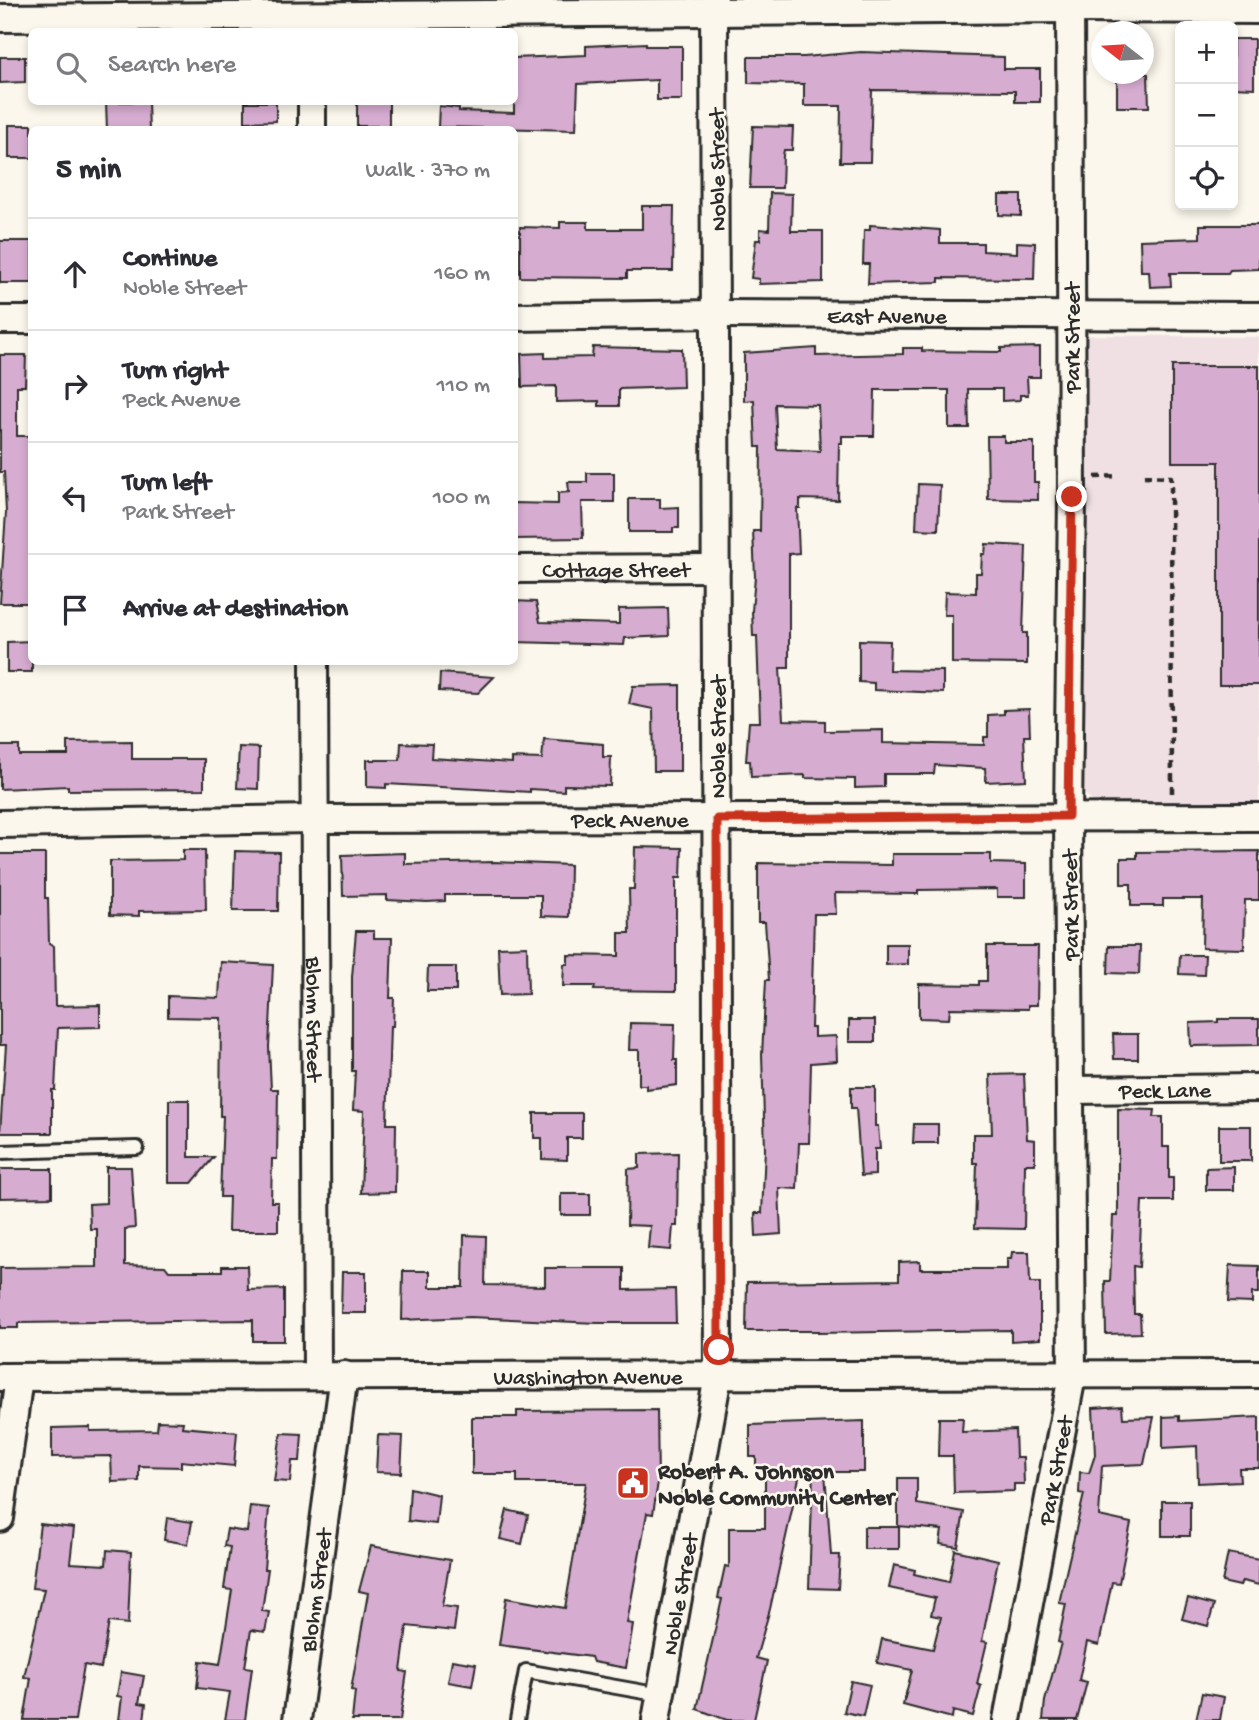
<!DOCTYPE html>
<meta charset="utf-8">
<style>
body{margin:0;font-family:"Gochi Hand",sans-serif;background:#f7f7f7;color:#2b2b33}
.controls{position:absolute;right:21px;top:21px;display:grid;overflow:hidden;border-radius:10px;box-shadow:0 4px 10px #0003}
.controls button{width:63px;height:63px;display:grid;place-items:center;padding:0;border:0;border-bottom:2px solid #e1e1e2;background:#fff;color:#2b2b33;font:35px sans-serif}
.compass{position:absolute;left:1091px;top:21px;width:63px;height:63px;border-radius:50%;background:#fff;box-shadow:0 4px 10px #0003;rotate:287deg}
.stop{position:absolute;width:21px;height:21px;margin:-16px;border:5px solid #c8321e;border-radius:50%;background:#fff}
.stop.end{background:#c8321e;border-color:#fff;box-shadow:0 2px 7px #0008}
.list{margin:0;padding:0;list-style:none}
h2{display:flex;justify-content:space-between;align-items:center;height:91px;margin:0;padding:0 28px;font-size:30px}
h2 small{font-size:23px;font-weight:400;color:#7c7c81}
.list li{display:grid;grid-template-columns:46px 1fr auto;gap:21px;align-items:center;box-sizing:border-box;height:112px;padding:0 28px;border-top:2px solid #e1e1e2}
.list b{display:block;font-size:26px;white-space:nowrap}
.list p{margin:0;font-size:23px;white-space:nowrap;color:#7c7c81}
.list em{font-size:23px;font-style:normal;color:#7c7c81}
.icon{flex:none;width:38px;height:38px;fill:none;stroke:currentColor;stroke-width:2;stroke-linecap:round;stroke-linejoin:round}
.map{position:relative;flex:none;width:1259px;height:1720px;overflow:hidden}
.search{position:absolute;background:#fff;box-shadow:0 4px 10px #0003;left:28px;top:28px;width:490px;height:77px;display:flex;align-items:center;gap:18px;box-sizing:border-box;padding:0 24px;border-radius:10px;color:#7c7c81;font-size:26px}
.panel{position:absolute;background:#fff;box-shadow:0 4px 10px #0003;left:28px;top:126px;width:490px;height:539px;border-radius:10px}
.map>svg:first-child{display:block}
.built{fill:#f0e0e4}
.building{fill:#d7acd1;stroke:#2b2b2b;stroke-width:2;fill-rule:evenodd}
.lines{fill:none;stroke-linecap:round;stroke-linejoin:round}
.lane-casing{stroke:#2b2b2b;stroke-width:18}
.street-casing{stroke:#2b2b2b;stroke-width:32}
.path{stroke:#2b2b2b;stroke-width:4.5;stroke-dasharray:7 5;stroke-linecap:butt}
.lane{stroke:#fbf7ec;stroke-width:12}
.street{stroke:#fbf7ec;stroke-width:26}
.route{stroke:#c8321e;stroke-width:9}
.labels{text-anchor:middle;stroke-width:5;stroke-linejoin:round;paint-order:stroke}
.street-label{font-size:23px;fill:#2b2b2b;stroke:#fbf7ec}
.poi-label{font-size:23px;font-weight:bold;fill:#2b2b2b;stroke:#fbf7ec;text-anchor:start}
</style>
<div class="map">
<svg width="1259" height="1720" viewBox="0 0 1259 1720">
<rect width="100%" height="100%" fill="#fbf7ec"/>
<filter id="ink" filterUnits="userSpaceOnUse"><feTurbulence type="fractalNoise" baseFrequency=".0143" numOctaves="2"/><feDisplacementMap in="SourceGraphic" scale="14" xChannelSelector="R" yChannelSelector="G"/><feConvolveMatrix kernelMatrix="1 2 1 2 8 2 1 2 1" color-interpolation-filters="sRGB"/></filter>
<g filter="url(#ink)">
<path class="built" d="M1090,335L1259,337V804L1094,803L1085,794L1083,340Z"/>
<path class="building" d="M1233,39H1254V88L1233,87Z
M646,43V46H682V100H657V80L578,84L576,130L438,127L439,106L459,108V111L514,113V58L586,55V46Z
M861,52L1004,57V69H1040V102H1015V91L872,90L870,162H840L841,106H804V84L748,83V57H804Z
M0,57H25V82L0,83Z
M1117,74H1148L1149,107H1117Z
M106,102H148L149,130H107Z
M245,102H276V121L245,122Z
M357,102H389V126H357Z
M9,125H32V158H9Z
M753,126L793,127L792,150H784L783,155L782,188H750Z
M770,193L792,194L791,231H823V282L759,284V279L751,278L756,240H760V229L769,230Z
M999,195H1021V216L999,215Z
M642,206H674L673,271H627V278L520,277V227L560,228V222H588V229H642Z
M870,225L940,230V243H983V251L1017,253V242L1035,243L1034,279L939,278V282L868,284L869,264H863L864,230H870Z
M1200,225H1259V269L1230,270L1228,273H1170L1171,286L1150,287L1149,271H1141L1140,240L1200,238Z
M0,241H32V283H0Z
M593,347L682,349L683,387L619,389V406H599V401L556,402V386L522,387L521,354L545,353V358L592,357Z
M1040,347V377H1027L1028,395H1020V400L1002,401V389H968L969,428H949V390H875L874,436H842V443H839L838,500L800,499V508H797L799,553L789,554V668H780L783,720L825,721V731L883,730V743L984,745V737H988V715L1004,714V710L1029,709L1030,736H1024L1026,780L986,782L985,768L935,765L934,774H884V787L855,788V779L805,778V775L751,777L750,761H746L749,722H760L757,636H753L752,611L755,577L753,531H760L761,447H756L754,400L744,401V353L816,348V356L903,354V348H922V351L1001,352V348ZM775,404L818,405L820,451L777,449Z
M0,355H26L25,386H17V436H32V603H0L6,512L4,472H0Z
M1172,366H1259V685H1219V462H1172Z
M987,436H1004V442H1034V482H1038V500L988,499Z
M587,473H614V502H582L583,538L514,539V503L558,504V493L569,492L568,482H587Z
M918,484L940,485L938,530L916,529Z
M629,499H660V508L679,507V528H673V532H629Z
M986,544L1026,546L1023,633H1027V664L952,663V615H944L945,592L976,593V573H981L982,554H985Z
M514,601L536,602L540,622L619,624V609L668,608L669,636L625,638L624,645L514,642Z
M859,640L890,641L889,670L943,671V693L874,690V683L859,682Z
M32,641V672H7V642Z
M440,673L494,677L478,693L439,691Z
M680,685V771H654L653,709L629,704L633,686Z
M544,739L603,744V757H611L610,786L564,785V791L530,789V792L386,784V788L367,787V760H400L401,743L432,744L431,758L512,763V758L542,759Z
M132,741V759H204V789L68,790V786L0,789V746H19V755H68V742Z
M239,747L259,748L258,789L237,788Z
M635,847L682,848L681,878H676V991L594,990L595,986H563L564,964H568V955L619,956V933H630L629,889H634Z
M183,850H205L206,910L139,911V916L110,915V861L183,860Z
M235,851L279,852L278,911H233Z
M1259,851V900H1245L1244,949L1202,948L1203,899H1163V906H1131V884H1121V858H1137V852Z
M405,853V864L495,862L570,865L569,917L541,916V895H445V901L427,902L387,900V895L343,896L342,855Z
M0,854H45V898H48L49,943L54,946L55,1006L100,1005V1027L58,1028L55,1090H52V1133H0L6,1045H0Z
M892,854H991V863L1026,864V897H997V889L918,890V894L835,893L836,914H814L811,1028H814V1037L836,1036L837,1061L811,1063L809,1143H799L797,1189L779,1188L781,1234L756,1236L755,1213H762L765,1149L762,1055L766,980H769L765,922H758V863L892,865Z
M356,931H374V938H392L390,998H394L393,1026H390L387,1124H396L395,1192L361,1193L364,1111L353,1110L355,1071H352V977Z
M886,944H908V964L886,965Z
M527,946L528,994L500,995L498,947Z
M987,946H1038L1037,1005H1028V1009L950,1008L949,1019L919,1018V984L979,985V981H987Z
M1109,946H1140L1139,974L1108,973Z
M1180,955H1205L1204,975L1179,974Z
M221,962L273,965L269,1047L271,1089H278L277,1159H272L271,1202H278V1231H228L229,1197H220L223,1116H220L221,1018L168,1017V996L219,998Z
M428,967H456V991H427Z
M1218,1019H1259V1045L1191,1046L1190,1023L1218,1022Z
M849,1020H875V1042H849Z
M630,1023L675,1024L674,1060H677V1085L646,1089V1085H639V1050H629Z
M1113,1034H1138V1059H1114Z
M1024,1074L1027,1139L1035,1140V1164H1025L1024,1229L975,1228L977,1163H973V1134H992L990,1075Z
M851,1087H875V1126H878L880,1149H875V1175L861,1176L856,1108H851Z
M169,1100H189V1157H214L192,1183H169Z
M1118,1109L1155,1110L1154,1117H1163V1147H1169V1178H1173V1201H1142L1139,1267L1133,1266L1134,1314H1140L1141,1333L1106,1334L1105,1281H1110L1113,1216H1118Z
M534,1113H582V1138H567V1160L542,1159V1138H534Z
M914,1124H938V1143H913Z
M1219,1126H1251V1161H1219Z
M678,1153L677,1226H673L671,1250L648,1248L650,1226L627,1225L628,1169L639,1168V1154Z
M106,1167H131L135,1228L125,1229V1265L165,1266L169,1271H222V1266H247L248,1290L284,1289V1341H253V1320L18,1323V1328H0V1268L97,1267V1229H90L89,1204L106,1203Z
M1234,1167V1190H1206V1168Z
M0,1169H52V1197L0,1198Z
M561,1194H590V1215H561Z
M464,1235L486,1236L485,1285L545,1286V1268H624V1290L675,1289L676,1323H597L470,1317L402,1320L403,1271H430V1287H463Z
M1012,1252H1029L1030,1283H1040V1339L1011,1341V1330L818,1333V1331H746L747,1282L899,1280V1262L920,1261V1269H1007V1259H1011Z
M1230,1265L1259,1266V1293H1252V1303L1228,1302Z
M342,1272H366V1313H341Z
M1122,1406L1123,1418L1154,1417L1144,1464L1102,1466L1099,1516L1131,1523L1119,1583L1112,1582L1099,1645L1087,1642L1079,1680L1087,1682L1077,1720H1043L1045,1701L1061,1643L1058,1642L1066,1604L1059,1603L1084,1494L1079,1493L1080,1472L1089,1473L1095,1455L1093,1408Z
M657,1410L658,1482L653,1514L647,1513L627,1623L633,1624L626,1668L593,1662L591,1657L499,1645L506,1598L565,1608L586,1483H517V1474H472V1417H517V1411Z
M1179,1416V1421L1259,1417V1468H1239L1240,1481L1198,1483L1197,1446L1163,1448V1417Z
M939,1418H963L962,1432L1015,1430L1016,1458H1023L1024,1484H1014V1491L954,1493L953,1456H938Z
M158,1421L183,1422L182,1427L237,1432L234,1466L181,1461V1467L139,1466V1481L112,1482L111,1456L52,1457V1428L90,1427V1431L157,1430Z
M864,1421V1472H825L831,1555H840L838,1589L809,1588L813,1471L801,1469L770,1609L756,1658L767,1661L754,1720H727L697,1709L722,1599L718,1598L725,1566L729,1567V1528H765V1469H756V1457H750V1425Z
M281,1433L302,1434L300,1461H292L290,1482L274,1481Z
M378,1435L403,1436L401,1473L376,1472Z
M898,1478H917V1504L964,1512L958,1547L940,1544L942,1530L898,1526Z
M410,1488L439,1495L436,1524L408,1521Z
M1162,1501H1190V1536H1162Z
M250,1506L269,1508L264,1569H268L262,1611L269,1612L265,1632L251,1630L245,1667L252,1668L245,1720H225L230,1692L197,1688L200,1661L220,1664L232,1590L224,1589L230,1547L224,1546L227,1529L247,1532Z
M507,1510L528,1515L522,1544L500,1539Z
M167,1518L192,1522L188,1544L164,1540Z
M40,1524L74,1528L70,1563L106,1565L107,1550L131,1552L128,1624L109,1622L101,1668L84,1665L75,1720H24L31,1678L24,1677L44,1589L32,1588Z
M864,1527H899V1549H864Z
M371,1546L450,1560L442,1606L457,1608L454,1631L407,1626L401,1671L407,1672L400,1720H352L355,1691L351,1690L368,1593L359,1591Z
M955,1550L998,1560L982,1641L987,1642L977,1684L981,1686L973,1716L953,1711L952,1718L903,1705L912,1670L877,1663L882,1639L933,1649L941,1617L931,1615L935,1598L889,1588L894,1565L915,1570L914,1574L949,1582Z
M1228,1553L1259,1559V1585L1242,1581L1240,1586L1222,1582Z
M1188,1598L1214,1605L1208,1626L1182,1619Z
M452,1660L476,1664L472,1686L448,1682Z
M121,1672L144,1676L139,1703L146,1704L144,1720H119L122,1697L117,1696Z
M851,1681L870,1685L863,1716L844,1712Z
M1202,1693L1224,1697L1220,1720H1196Z"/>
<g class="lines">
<defs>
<path id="lane" d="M0,1152L137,1148
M517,1720L526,1671L661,1695"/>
<g id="street">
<path d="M0,18L1070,9L1259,10"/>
<path d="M312,130V102"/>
<path id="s1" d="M514,317L717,314L1259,316"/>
<path d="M0,320H32"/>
<path id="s2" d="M514,569L716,568"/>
<path id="s3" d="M314,662L317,1375"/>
<path id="s4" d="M0,824L316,819L1259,817"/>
<path id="s5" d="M1071,1090L1259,1088"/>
<path id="s6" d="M0,1377L1259,1374"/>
<path d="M0,1518L19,1377"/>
<path id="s7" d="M297,1720L344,1375"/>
<path id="s8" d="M656,1720L718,1376L714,0"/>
<path id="s9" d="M1007,1720L1072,1376L1068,816L1072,497L1070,0"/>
</g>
</defs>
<use href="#lane" class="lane-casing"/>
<use href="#street" class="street-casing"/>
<path class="path" d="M1144,476L1171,477L1172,795
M1095,477L1118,476"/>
<use href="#lane" class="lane"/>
<use href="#street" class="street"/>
</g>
</g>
<g class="lines" filter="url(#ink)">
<path class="route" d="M719,1350L717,819L1068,816L1072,497"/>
</g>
<defs>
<symbol id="civic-square" viewBox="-11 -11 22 22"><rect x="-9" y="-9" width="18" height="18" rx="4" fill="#c8321e" stroke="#fbf7ec"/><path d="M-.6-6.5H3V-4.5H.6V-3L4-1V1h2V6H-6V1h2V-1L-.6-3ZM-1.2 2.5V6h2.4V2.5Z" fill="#fff"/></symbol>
</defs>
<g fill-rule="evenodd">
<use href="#civic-square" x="614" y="1464" width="38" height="38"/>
</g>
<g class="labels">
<g class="street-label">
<text transform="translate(716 170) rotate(-91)" y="8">Noble Street</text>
<text dy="8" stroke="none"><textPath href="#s1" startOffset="373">East Avenue</textPath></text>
<text transform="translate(1071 338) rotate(-90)" y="8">Park Street</text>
<text dy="8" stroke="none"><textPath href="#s2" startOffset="102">Cottage Street</textPath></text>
<text transform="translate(717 737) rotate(-90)" y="8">Noble Street</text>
<text dy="8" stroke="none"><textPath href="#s4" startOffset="630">Peck Avenue</textPath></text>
<text transform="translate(1069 905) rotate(-91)" y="8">Park Street</text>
<text dy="8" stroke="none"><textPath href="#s3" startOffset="357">Blohm Street</textPath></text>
<text dy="8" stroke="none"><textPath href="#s5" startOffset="94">Peck Lane</textPath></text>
<text dy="8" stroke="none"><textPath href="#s6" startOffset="588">Washington Avenue</textPath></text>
<text dy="8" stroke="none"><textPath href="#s9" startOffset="254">Park Street</textPath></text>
<text dy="8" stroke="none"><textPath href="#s7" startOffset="131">Blohm Street</textPath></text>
<text dy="8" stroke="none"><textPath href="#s8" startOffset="128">Noble Street</textPath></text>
</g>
<g class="poi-label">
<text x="658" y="1478">Robert A. Johnson<tspan x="658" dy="26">Noble Community Center</tspan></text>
</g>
</g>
</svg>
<div class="controls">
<button>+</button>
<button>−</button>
<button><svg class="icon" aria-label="locate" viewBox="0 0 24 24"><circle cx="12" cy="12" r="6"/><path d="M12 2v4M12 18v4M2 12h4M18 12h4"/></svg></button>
</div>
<svg class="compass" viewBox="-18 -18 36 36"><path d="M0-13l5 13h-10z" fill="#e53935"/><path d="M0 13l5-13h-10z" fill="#7c7c81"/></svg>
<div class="stop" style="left:719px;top:1350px"></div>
<div class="stop end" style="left:1072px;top:497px"></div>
<div class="search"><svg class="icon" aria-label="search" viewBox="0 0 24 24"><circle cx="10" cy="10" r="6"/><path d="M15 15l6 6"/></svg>Search here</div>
<section class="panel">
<h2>5 min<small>Walk · 370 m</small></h2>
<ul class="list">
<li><svg class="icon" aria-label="ahead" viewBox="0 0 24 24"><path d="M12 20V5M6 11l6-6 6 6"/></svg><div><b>Continue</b><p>Noble Street</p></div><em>160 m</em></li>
<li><svg class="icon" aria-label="right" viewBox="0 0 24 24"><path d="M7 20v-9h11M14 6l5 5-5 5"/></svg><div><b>Turn right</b><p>Peck Avenue</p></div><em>110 m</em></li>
<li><svg class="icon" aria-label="left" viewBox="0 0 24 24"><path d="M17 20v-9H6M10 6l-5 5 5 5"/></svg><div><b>Turn left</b><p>Park Street</p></div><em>100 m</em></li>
<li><svg class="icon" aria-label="arrive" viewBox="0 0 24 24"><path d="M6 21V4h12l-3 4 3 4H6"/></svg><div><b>Arrive at destination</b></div></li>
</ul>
</section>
</div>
